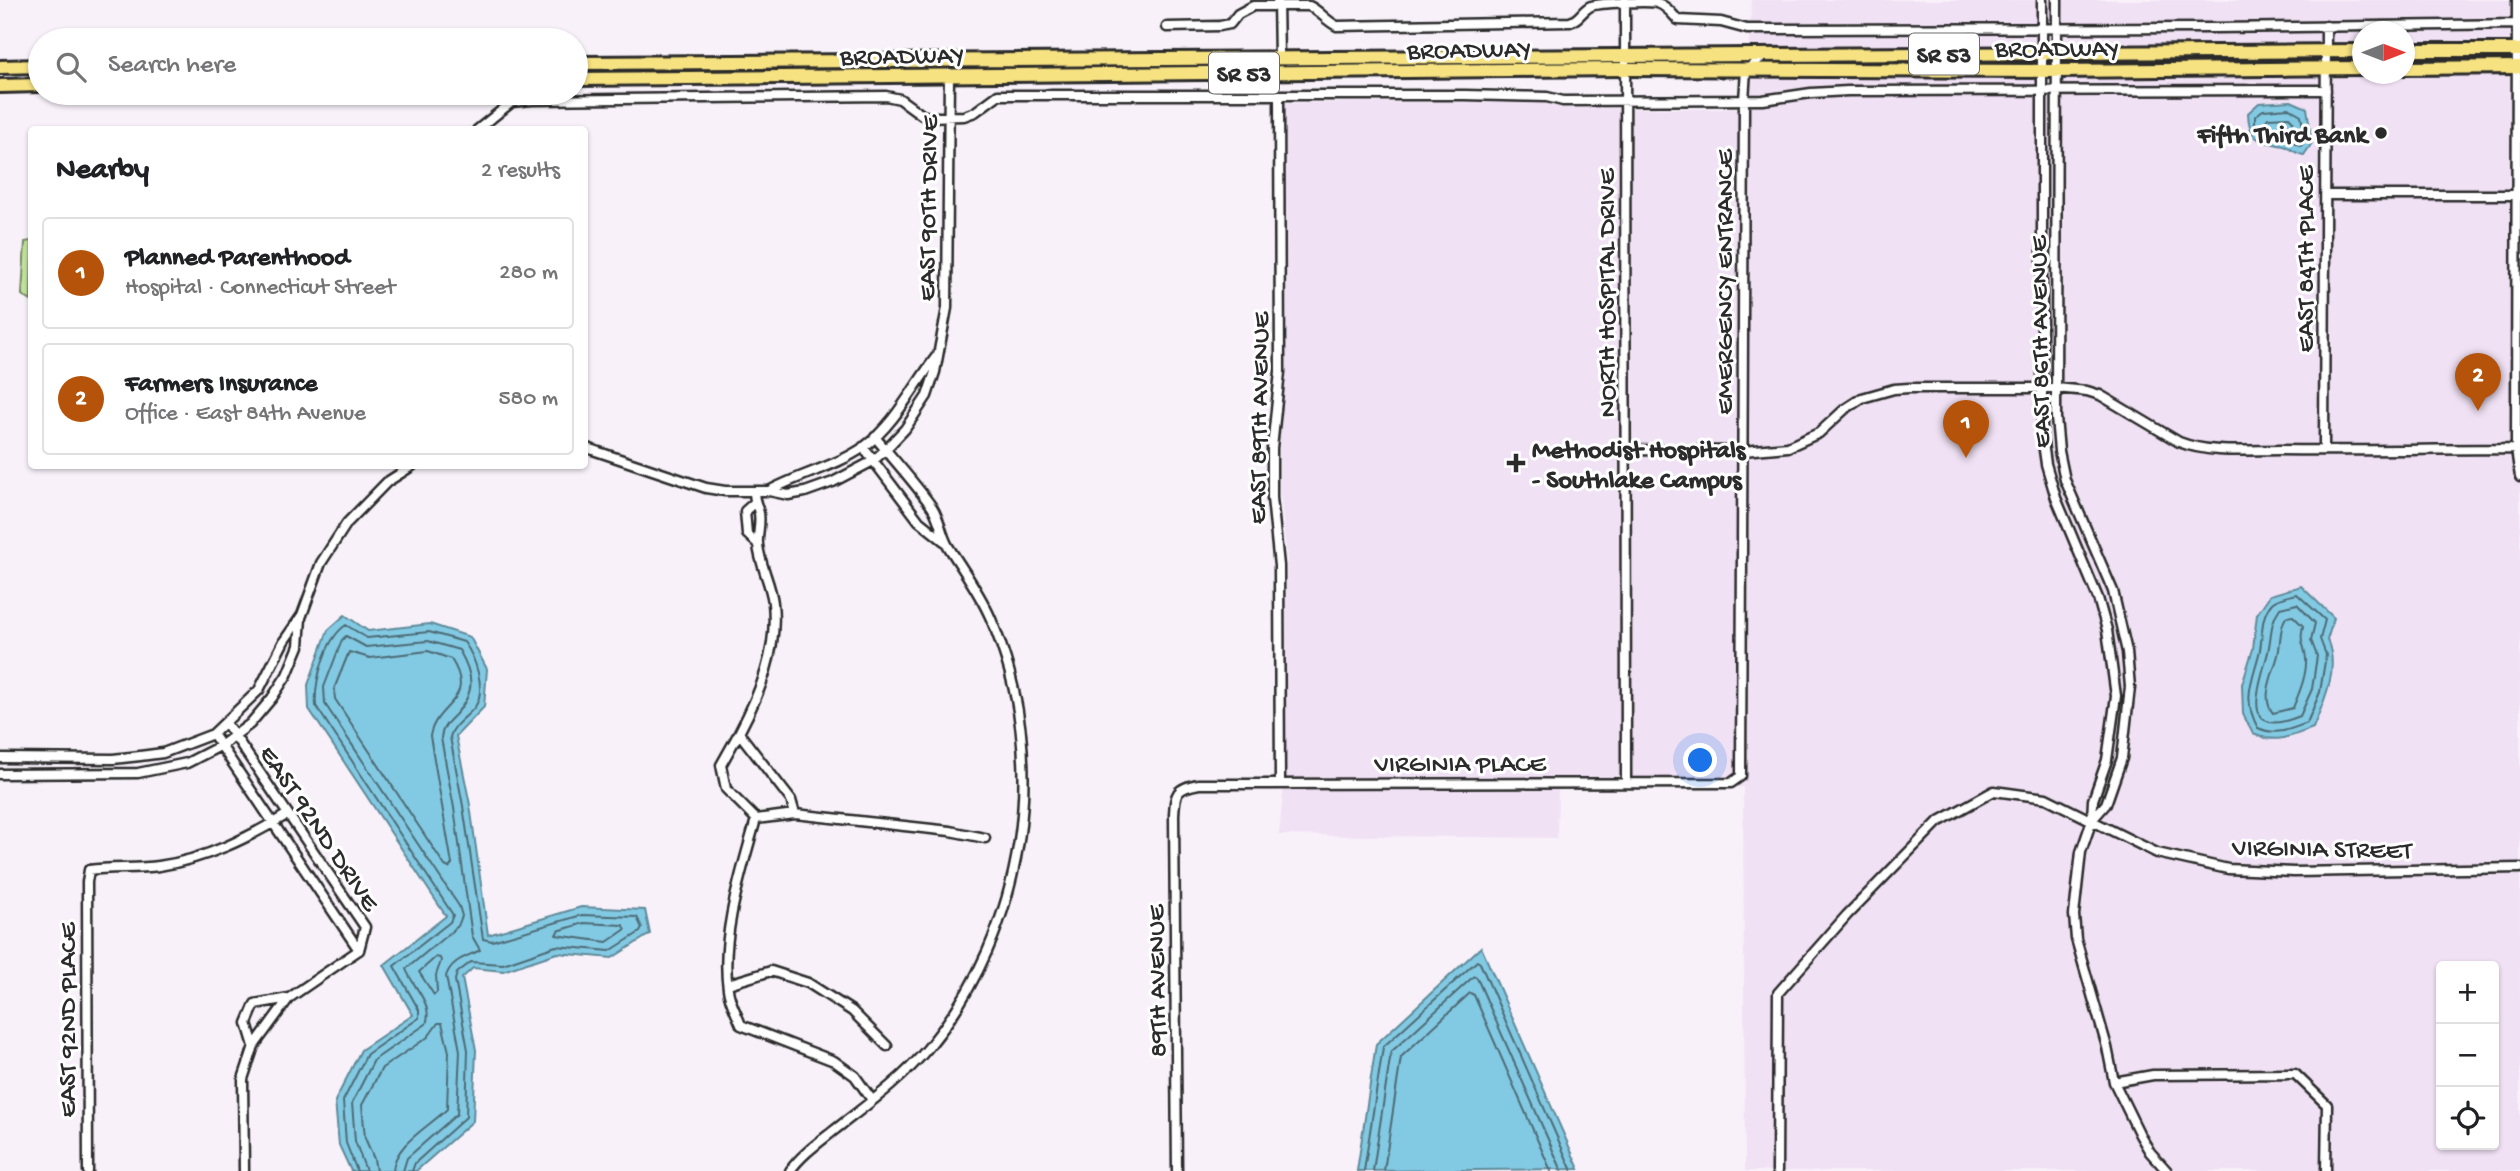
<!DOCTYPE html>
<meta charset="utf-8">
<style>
body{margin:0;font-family:"Gochi Hand",sans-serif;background:#f6f6f6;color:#202124}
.controls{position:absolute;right:21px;bottom:21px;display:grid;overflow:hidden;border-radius:7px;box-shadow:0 2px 5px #0004}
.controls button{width:63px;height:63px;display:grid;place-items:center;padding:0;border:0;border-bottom:2px solid #e0e0e0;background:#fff;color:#202124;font:35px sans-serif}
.compass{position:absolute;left:2352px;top:21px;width:63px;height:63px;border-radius:50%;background:#fff;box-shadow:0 2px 5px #0004;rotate:90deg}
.you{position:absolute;left:1701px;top:761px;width:24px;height:24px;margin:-18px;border:5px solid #fff;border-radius:50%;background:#1a73e8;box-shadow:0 0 0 10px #1a73e833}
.badge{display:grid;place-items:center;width:46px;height:46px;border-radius:50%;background:#b45309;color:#fff;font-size:23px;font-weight:700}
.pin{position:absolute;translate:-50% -58px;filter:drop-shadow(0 2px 4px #0008)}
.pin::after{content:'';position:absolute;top:37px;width:24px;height:21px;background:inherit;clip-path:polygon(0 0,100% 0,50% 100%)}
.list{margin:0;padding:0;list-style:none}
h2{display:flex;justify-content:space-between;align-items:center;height:91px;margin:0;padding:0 28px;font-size:30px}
h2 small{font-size:23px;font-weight:400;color:#757577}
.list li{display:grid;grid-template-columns:46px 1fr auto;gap:21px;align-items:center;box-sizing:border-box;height:112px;margin:0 14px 14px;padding:0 14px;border:2px solid #e0e0e0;border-radius:7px}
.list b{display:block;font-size:26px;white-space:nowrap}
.list p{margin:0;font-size:23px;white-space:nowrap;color:#757577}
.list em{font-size:23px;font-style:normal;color:#757577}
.icon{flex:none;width:38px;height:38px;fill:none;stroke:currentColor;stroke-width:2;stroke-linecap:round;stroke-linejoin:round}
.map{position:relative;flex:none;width:2520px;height:1171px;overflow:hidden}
.search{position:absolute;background:#fff;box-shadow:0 2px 5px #0004;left:28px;top:28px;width:560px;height:77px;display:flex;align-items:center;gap:18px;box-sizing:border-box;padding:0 24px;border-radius:38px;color:#757577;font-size:26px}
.panel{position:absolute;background:#fff;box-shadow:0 2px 5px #0004;left:28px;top:126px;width:560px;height:343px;border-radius:7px}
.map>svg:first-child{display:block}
.built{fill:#f0e1f4;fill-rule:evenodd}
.green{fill:#c2e49d;stroke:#768864;stroke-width:2}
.water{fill:#82cae3;stroke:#5f8a99;stroke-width:2}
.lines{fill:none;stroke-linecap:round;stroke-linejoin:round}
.shore{stroke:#4e6b75;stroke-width:2}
.minor-casing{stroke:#2b2b2b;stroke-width:13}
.primary-casing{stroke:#2b2b2b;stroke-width:18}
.minor{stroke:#fff;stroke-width:8}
.primary{stroke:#f6e281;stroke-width:12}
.poi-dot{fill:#2b2b2b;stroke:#fff;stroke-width:2.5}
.labels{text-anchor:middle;stroke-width:6;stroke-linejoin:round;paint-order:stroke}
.shield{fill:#fff;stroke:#6b6b6b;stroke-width:2}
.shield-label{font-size:24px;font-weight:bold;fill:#2b2b2b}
.street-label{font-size:26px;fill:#2b2b2b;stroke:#fff}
.poi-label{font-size:26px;font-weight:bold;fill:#2b2b2b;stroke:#fff;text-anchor:end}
</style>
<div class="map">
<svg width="2520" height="1171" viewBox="0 0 2520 1171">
<rect width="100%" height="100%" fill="#f8f1fa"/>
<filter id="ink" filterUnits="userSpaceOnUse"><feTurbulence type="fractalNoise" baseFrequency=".0143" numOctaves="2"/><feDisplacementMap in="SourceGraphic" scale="14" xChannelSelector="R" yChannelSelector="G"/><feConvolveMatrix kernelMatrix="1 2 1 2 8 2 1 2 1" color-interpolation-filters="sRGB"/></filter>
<g filter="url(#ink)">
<path class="built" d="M1752,0H2520V1171H1745L1743,787L1558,790L1557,838L1279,835L1285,774L1287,559L1280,491V434L1287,370L1286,103L1536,102L1568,108L1744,109ZM2362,32H2404V74H2362ZM2441,966H2494V1145H2441Z"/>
<path class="green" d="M31,241H32L31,301L22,295L25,242Z"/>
<path class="water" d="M2291,101L2307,108L2312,143L2304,155C2295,154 2292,148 2284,146C2260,141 2249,142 2248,113L2259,103Z
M2301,586L2334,618L2327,640C2340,668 2324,701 2313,728C2289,737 2278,744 2253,734L2243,714L2242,684L2253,649L2257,614L2270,595Z
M345,615L368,631L430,624L470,637L487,669L484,707L456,736L470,805L488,935L581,907L645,910L650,934L612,958L557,953L503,971L473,968L462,978L476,1050L473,1121L416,1171H351L339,1145L335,1101L361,1050L413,1015L384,965L446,916L309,709L308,685L328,630Z
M1481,947L1579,1169L1357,1171L1376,1044Z"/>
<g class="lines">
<path class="shore" d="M2289,108L2301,115L2305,141L2301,146L2290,140L2268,137L2255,124V116L2263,110Z
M2289,117L2293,121L2294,128L2291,131L2271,128L2265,122L2268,118Z
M2297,594L2325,620L2320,639L2326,655L2320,692L2307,723C2289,730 2276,736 2258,728C2241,698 2253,680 2260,650C2263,633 2260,617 2272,603C2277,598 2289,596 2297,594Z
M2297,604L2315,623L2311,640L2317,656L2312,689L2300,716C2241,740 2257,692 2267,656C2272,639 2269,623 2280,608Z
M2293,616L2303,626C2299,644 2305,644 2306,659C2307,675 2299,693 2293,708L2273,713C2260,698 2274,672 2278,655C2281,643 2279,628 2286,617Z
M428,651L451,659C478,702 436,702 430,736L452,864L449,868L445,866L335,699L334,689L349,652L370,658Z
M584,923L623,925L626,929L607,942L556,935L558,931Z
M436,957L440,958L441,961L436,975L437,992L434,995L419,972Z
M357,1171L346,1143L343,1101L367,1054L419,1018V1010L394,966L450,922L453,915L316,706C314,683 325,639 346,625L367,638L429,632L464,642C475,657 487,689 475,707C467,717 453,724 450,737L463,806L483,939L492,941L582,915L637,917L642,928L640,932L610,951L556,946L503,964L471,962L457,973L455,980L468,1050L466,1117L415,1163L412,1171
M366,1171L355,1141L352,1103L374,1060L426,1024C434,1004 412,986 406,969L458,926L462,916L459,906L325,704L324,687L342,640L346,636L366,647L428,641L459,650C474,676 476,692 455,715C448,722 442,727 441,738L454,808L472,936L480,950C467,957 452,959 446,976L460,1051L457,1114L407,1158L403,1171
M376,1171L374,1159L365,1138L362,1105L382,1068L428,1037L438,1023H442L449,1052L447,1109C429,1127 394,1144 393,1171
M1364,1171L1383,1047L1477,961L1480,963L1572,1171
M1373,1171L1391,1052L1474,976L1477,978L1562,1171
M1384,1171L1401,1057L1470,993L1474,995L1551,1171"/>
<defs>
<path id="minor" d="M1278,0L1279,58
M2042,0V436L2046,464L2056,498L2098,598L2107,630L2116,696L2107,760L2093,800L2092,820L2081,852L2074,915L2076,939L2107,1047L2114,1082L2140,1135L2150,1152L2167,1171
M2057,0L2056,418L2059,451L2065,480L2113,591L2127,652L2130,687L2122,758L2106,804L2092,820
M2517,0L2516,449L2520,477
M1625,1L1626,782
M1167,27L1220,26L1230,24L1238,14L1253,6H1309C1320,11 1326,21 1337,26L1570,22C1580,19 1582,10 1591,6C1599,3 1648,1 1657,3C1666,5 1672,14 1678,20L1721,22L1747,29L2215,28L2520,24
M1279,95L1280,372L1272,448V498L1279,566L1280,784
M477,130L512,102L532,100L886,96L900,99L922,115L929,117L964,116L975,112L998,95H1465L1547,97L1563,101L1763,100L1811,93L1848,91L2326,90
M2326,195H2519
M584,447L706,488L725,491H769L788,495L805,492L833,482L873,461L885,450L905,429L927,396L935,372L947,308L949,73
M863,447L919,521L944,541
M1626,450L1743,451L1788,447L1819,433L1845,409L1862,398L1894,389L1909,388H2056L2087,391L2100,395L2179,442C2210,454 2247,450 2280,450C2358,451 2437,449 2516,449
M2324,450L2326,26
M769,491C800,474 835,467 864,447C895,424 913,387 936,357
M754,503L745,511L747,534L758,544
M226,723L365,927L359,950
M739,733C760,693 778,650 773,603C771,584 760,565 758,545C757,534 761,524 759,513C757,505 754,501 754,492
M213,734L359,950
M0,758L113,759L140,756L163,753L213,734L259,690L284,641L302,615L321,563L347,523L387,482L412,466
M0,774L138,773L187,763L222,745L250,724L272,698L287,675L299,646L301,618
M795,814L791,800L739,733L721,765L726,789L756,819L795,814L950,831L985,838
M756,819C742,870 720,936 728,989C729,1001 737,1014 741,1025L834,1061L855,1076L872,1100
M728,984L771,971L808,983L852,1011L887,1046
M254,1046L247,1023L255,1004L289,998
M2114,1082L2153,1075L2295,1074L2327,1105L2326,1171
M88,1171L87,882L89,870C112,867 136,869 159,866C206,859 248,838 288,814
M244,1171L243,1079L254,1046L289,998L359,950
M790,1171C800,1156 818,1143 832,1132C865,1106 901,1081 928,1048C1025,930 1052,760 991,619C980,593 963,570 948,546C941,534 940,519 932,507C915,483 894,460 875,437
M1177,1171L1174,815C1175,793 1176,788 1199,784L1731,783L1741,776L1744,100L1746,70L1761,58
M1777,1171L1778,993L1847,915L1938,822L1994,791L2046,798L2157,853L2228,869L2294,872L2520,868"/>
<path id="primary" d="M2404,50H2520
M576,63L2362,51
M0,67L40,66
M2404,68L2520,67
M576,79L1625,69L2056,71L2362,68
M0,86L40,85"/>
</defs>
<use href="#minor" class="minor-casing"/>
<use href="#primary" class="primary-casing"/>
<use href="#minor" class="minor"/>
<use href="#primary" class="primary"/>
</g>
</g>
<g class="poi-dot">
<circle cx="2381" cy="133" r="7"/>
<path d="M1512.5 452.5h7v7h7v7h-7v7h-7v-7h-7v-7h7z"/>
</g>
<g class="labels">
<g class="shield">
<rect x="1909" y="33.5" width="70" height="41" rx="5"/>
<rect x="1209" y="52.5" width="70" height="41" rx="5"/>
</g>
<g class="shield-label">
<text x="1944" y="62">SR 53</text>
<text x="1244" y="81">SR 53</text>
</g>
<g class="street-label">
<text x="2057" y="56">BROADWAY</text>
<text transform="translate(1469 48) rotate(-1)" y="9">BROADWAY</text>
<text transform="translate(902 54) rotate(-1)" y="9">BROADWAY</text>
<text transform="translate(926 208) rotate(-89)" y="9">EAST 90TH DRIVE</text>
<text transform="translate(2304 259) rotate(-90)" y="9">EAST 84TH PLACE</text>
<text transform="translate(1723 282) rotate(-90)" y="9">EMERGENCY ENTRANCE</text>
<text transform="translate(1605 293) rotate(-90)" y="9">NORTH HOSPITAL DRIVE</text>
<text transform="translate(2038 342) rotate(-91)" y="9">EAST 86TH AVENUE</text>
<text transform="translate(1257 418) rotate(-89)" y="9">EAST 89TH AVENUE</text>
<text x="1460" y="771">VIRGINIA PLACE</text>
<text transform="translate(321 827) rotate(56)" y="9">EAST 92ND DRIVE</text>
<text transform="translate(2322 847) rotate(1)" y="9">VIRGINIA STREET</text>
<text transform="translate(1155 981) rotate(-91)" y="9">89TH AVENUE</text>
<text transform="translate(66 1020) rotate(-90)" y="9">EAST 92ND PLACE</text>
</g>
<g class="poi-label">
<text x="2367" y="142">Fifth Third Bank</text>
<text x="1532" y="457" text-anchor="start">Methodist Hospitals<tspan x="1532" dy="30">- Southlake Campus</tspan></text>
</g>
</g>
</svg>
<div class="controls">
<button>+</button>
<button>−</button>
<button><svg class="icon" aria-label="locate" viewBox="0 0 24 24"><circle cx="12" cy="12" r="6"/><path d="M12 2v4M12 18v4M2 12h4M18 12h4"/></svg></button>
</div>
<svg class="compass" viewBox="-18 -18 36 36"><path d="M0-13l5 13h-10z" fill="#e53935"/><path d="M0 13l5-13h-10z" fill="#757577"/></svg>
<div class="you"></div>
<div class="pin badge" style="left:1966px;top:458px">1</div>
<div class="pin badge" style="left:2478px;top:411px">2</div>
<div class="search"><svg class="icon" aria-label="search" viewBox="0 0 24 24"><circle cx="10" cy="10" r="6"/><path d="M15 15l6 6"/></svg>Search here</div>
<section class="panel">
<h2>Nearby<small>2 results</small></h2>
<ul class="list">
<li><span class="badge">1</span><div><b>Planned Parenthood</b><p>Hospital · Connecticut Street</p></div><em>280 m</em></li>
<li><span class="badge">2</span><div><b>Farmers Insurance</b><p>Office · East 84th Avenue</p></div><em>580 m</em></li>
</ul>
</section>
</div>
